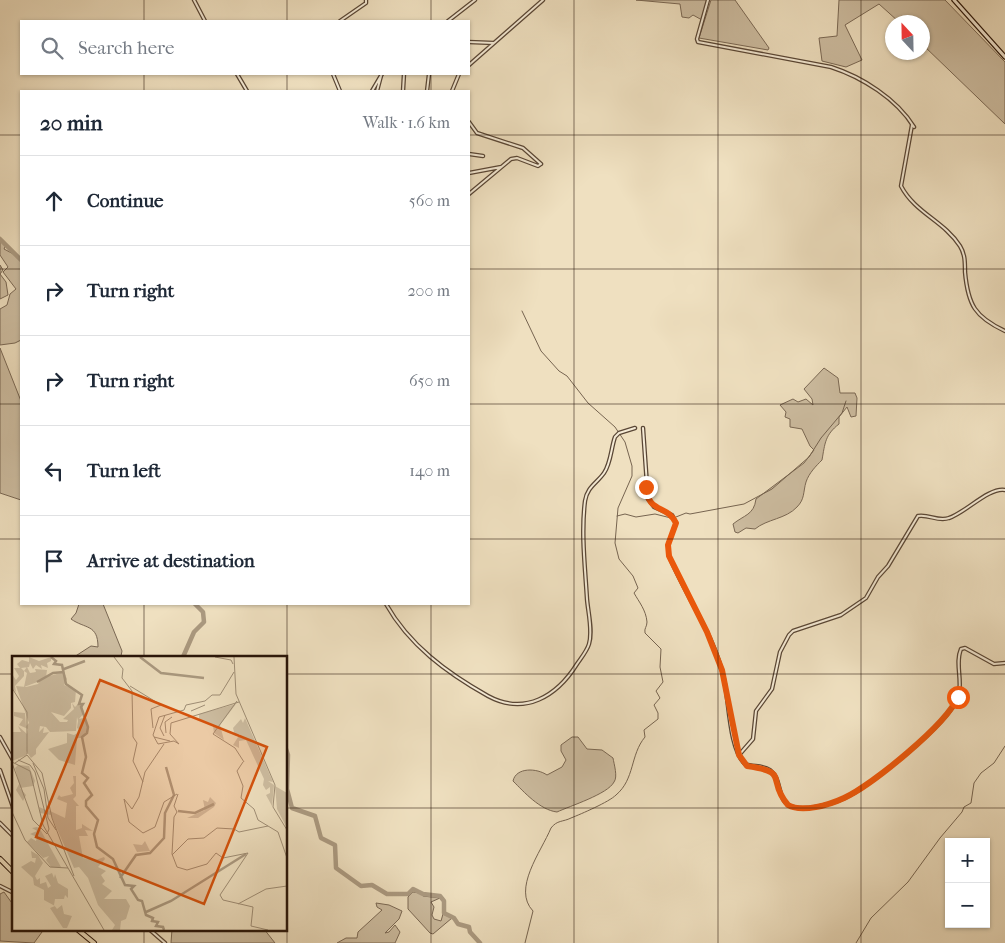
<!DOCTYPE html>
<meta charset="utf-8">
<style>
body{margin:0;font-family:"IM FELL French Canon",serif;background:#f6f6f7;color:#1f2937}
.controls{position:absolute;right:15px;bottom:15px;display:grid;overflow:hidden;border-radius:0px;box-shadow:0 1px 4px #0004}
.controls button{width:45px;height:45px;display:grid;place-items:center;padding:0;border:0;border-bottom:1px solid #e0e1e3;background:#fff;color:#1f2937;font:25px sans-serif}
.compass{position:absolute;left:885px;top:15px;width:45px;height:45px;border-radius:50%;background:#fff;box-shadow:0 1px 4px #0004;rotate:338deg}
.stop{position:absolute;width:15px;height:15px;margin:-11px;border:4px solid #ea580c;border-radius:50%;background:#fff}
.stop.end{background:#ea580c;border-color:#fff;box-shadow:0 1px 5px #0008}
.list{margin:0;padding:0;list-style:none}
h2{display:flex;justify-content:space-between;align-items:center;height:65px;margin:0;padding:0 20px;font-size:21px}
h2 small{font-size:16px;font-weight:400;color:#747a83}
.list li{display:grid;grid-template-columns:32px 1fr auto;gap:15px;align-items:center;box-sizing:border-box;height:90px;padding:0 20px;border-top:1px solid #e0e1e3}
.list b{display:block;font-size:19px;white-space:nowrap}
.list em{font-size:16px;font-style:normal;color:#747a83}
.icon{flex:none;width:28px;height:28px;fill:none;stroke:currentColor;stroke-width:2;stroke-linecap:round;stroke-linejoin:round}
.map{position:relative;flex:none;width:1005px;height:943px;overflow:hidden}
.search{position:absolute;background:#fff;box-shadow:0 1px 4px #0004;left:20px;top:20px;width:450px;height:55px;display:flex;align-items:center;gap:12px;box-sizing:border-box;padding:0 18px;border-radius:0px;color:#747a83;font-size:19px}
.panel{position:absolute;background:#fff;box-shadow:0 1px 4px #0004;left:20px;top:90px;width:450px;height:515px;border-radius:0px}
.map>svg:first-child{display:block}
.green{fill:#cdbda1;stroke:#7a6854}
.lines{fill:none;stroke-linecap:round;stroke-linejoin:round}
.stream{stroke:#766450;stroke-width:1}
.river{stroke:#ab9a81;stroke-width:4.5}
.minor-casing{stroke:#594635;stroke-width:4.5}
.secondary-casing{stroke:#271307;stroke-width:5.5}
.trunk-casing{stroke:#271307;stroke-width:6}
.minor{stroke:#f5ebd6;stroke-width:2}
.secondary{stroke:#f5ebd6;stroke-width:3}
.trunk{stroke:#efe0c0;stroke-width:4}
.route{stroke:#ea580c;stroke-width:6}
.grid{fill:none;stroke:#271307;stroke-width:1;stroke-opacity:0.55}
.inset-river{fill:none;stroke:#ab9a81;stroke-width:2.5}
.inset-road{fill:none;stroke:#9f8e76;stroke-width:1}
.view{fill:#d5520c;fill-opacity:0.15;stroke:#d5520c;stroke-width:2.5}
.inset-edge{fill:none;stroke:#271307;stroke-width:2.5}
</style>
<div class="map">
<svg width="1005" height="943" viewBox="0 0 1005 943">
<rect width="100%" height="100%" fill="#efe0c0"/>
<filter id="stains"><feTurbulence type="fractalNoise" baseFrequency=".004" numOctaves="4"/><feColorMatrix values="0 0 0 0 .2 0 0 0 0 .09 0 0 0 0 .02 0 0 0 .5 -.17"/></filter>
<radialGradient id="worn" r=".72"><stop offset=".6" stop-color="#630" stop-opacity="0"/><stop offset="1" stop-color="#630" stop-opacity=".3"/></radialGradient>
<path class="green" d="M636,0H707L702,20L693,15L689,18L682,17L680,4Z
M711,0H735L769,48L768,50L699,38Z
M839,0H945L1005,62V124L923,45L922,22H899L879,4L845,25L862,60L846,67L822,61L819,38L837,36Z
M0,237L6,245L4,249L21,258V340L15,343L0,345V309L7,305L10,294L16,289L3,272L8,267L0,255Z
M0,265L3,270L0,274L6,282L8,295L0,299Z
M0,348L21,401V500L0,493Z
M824,368L838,378L840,393H855L857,398L856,416L851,417L847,407L839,417V424C825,435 825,443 822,460C816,466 809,473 806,482C803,492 805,499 797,507C786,519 767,519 755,529L746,528L738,533L735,532L733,524C744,515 754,515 756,499L804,463L814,450L810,446L802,429L790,427V419L785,417L786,412L780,405L793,399L798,402L806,399L813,405L812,399L804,389Z
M79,604H103L122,651L121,656L74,657L91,646L98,647C98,624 85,629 71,619L76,613Z
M572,737H578L587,749L602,750L613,758C614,764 618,777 614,782C608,794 570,806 557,812C540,810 524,792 513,781C516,767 537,768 547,775L562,767L566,760L561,751V745Z
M4,892L14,906V929H38L42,932L34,943L0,941V894Z
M413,892L420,893L423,896L440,898L431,902L434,907L432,915L434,919L441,921L443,914L452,918L433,934L430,933L408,909V897Z
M376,903L389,905L402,911L399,919L385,933L389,932L395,925L400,932L395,943H337L346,938H357L358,932L382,910L377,907Z
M172,929H264L275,943H171Z"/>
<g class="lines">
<path class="stream" d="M522,311L541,351L559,371L567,376L588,403L615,427L625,442L632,466V476L618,508L615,543L619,559L633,576L638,588L634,593C639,602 646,610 647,622C647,627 644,628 645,633L661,649L660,667L663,682L656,691L660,698L654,705L658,713V719L644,730L645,737C630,755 635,779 616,795C609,802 581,814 571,818C563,822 557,820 551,828C541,852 512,889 533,911L525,943
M617,516L625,514L636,517L655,514L671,518
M676,517L686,513L690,514L744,504L772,489L809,457L821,438L842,413L846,401
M856,943L871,918L908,882L940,838L962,812L964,807L971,803L974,783L981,773L994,763L1005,746"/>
<path class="river" d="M0,239L21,260
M183,657L194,632L204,622L203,612L195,604
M286,749L288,755L287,789L292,808L315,816L321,838L335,845L336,868L361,886L372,885L387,894H408L413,889L423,894L440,896L444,901V913L454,918L458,924L469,927L470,932L480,943"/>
<defs>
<path id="minor" d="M194,0L205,21
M708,0L697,39L698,42L831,67C862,77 897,99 914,127
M340,21L366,3V0
M448,21L475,0
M469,42L494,43
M469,65L543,0
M237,74L247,91
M333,74L340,91
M372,91L382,74
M377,91L381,76
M403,91L404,74
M427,91L429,74
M452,91L459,74
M469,122L477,133L523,148L541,164L538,166L517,158L511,159L469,194
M912,125L901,186C915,213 944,221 960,246C965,254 965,262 965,272C968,305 975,317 1005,331
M469,154L483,156
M469,173L501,167
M643,428L648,499L654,507L672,515L676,523L668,545L669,556C686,597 714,634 724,679C729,700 729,750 745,764C753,767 763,765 770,770C783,779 776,803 793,807C807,811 832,804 845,798C871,785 944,727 956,701C965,683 954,665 961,649L965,648L994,664L1005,663
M386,604C409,645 447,673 488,696C525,716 557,696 577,664C581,658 587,651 589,644C593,631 588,612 587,599C585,566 581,533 585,501C587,487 597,483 604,473C611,463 611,448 615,437L619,433L635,428
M0,737L14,762
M739,755L753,739L756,711L772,689L780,652L789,635L793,631L841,615L866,598L878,577L888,566L918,516C929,514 938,522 949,518C965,513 989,487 1005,490
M0,770L14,810
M0,823L14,837
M0,886L14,893
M149,929L165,943"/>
<path id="secondary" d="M954,0L1005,57"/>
<path id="trunk" d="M0,859L14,873
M77,929L94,943"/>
</defs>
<use href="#minor" class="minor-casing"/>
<use href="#secondary" class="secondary-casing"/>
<use href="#trunk" class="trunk-casing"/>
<use href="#minor" class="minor"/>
<use href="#secondary" class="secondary"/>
<use href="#trunk" class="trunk"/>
</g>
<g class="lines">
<path class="route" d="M646,487C648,514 667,504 676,523L668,545L669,556L707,632L722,670L739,755L747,766C791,772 766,780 788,805C802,813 829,805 844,798C872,785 946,725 958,697"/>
</g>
<path class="grid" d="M144,0V21M287,0V21M431,0V21M574,0V943M718,0V943M861,0V943M144,74V91M287,74V91M431,74V91M0,135H21M469,135H1005M0,269H21M469,269H1005M0,404H21M469,404H1005M0,539H21M469,539H1005M144,604V657M287,604V943M431,604V943M0,674H14M286,674H1005M0,808H14M286,808H1005M144,929V943"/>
<g transform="translate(12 656)">
<rect width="275" height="275" fill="#efe0c0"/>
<path d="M17,1L27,5L39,1V5L35,7L36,12L29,9L30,13L24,9L21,13L18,7L17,11L9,12L12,15L15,11L18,17L24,16L23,13L35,14L34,21L52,16L55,23L52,29L64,34L63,46L59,47V52L52,60L39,56L48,66H55L56,64L51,63L62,53L60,47L63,51L67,47L70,49L72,57L67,63L71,62L77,71L70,82H65L63,109L47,104L36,93L55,87V77L62,79L69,75L65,72L66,65L65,61L64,75L38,76L34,71L28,70L27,76L32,71L31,77L37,76L24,93V98L19,102L14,95L15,99L0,105V76H9L6,70L15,78L16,73L7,69L11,63L2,60V56L13,57L14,70L17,67L4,30L14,31L26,28L28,25L12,31L15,17L12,15V20L3,30L4,36L1,33L0,18L4,24L7,20L2,12H8L5,8L10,4L17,6ZM224,48L208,69L212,84L202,77L201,70L187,64V58ZM233,62L261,126L256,125L262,129L260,150L254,139L258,137V131L254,134L251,129L252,123L234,84L227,85V92L221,89L228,78L223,80L221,72L229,63L231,67ZM6,109L17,110L23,125L21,130L8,132L14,139L11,145L4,134L7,128L3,112ZM61,120H64V140L61,143L67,150H64V174L70,172V168L81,175L73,174L76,180H67L71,202L84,204L92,201L93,203L86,211L94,215L89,219L93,225L90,228L100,235L92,243H114L118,250L114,263L109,265L108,274H100L103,269L86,249L76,222L67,211L62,212L39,159L28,157L27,151L34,154L36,151H37L36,154L53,162L55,147L45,143L47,139L49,141L61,138L58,132L62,127ZM263,130L275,137V172L265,153ZM198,141L204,147L202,151L186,162H175L193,154L191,144L196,146ZM25,171L28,173L49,211H39L34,204L37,200L31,202L15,186L19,182L24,185L25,181L18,178L25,175L20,172ZM133,185L138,195L125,196L121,188L130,189ZM19,195L26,199L31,207L23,220L25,224L28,222V228L34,226L36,232L39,230L33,220L40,217L42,222L43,218L46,227L56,233V242L53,239L52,243H43L42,249L45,253L50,249L52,258L60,260L55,272H51L38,252L43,250L32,244V234L22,229L21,222L9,211L19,205L23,207L24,202H20Z" fill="#cdbda1"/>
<path class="inset-river" d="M39,1L44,5L42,8L50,9L54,28L70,39L67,48H71L69,51L76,71L75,77L70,81L74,101L70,117L76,122L72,127L80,139L74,145V150L86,164L82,178L85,191L101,203L113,229L122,230L119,233L126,244L130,245L134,259L141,262L140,265L146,266L144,270L151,271L152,274M128,1L149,17L192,22M52,13L73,5M25,26L41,17L52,16M166,155L183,157L202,148M108,222L124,199L138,197L152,182L153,157L162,139L154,111M134,256L159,245L234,198"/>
<path class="inset-road" d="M102,1L111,13L110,22L120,35L121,81L125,87L121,105L131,126M203,1L219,4L221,8M222,1L224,38L263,129L261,151L275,174M222,16L208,39H200L193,45L174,49L172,54L147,61L141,79L146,88L162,85L167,88L158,78L159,67L227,46M118,30L149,49L139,53L141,72M0,32L15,56V98M225,45L201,78L223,92L232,106M0,51V69M179,55L193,49M154,77L153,66L160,61M152,80L148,72L153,59M142,81L158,85M0,106L18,115L31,169L92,274M231,106L225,115L231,130L229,142L242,153L246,164L266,176L275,202M0,107L21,164L35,178L37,173L23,116L18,109L6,104M3,107L15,99L30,117L40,162L62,220M21,107L32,133L36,162L44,174M166,138L162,150L165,156L162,161L160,198L165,211L175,214L195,208L204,197L211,202L236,197L208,239L211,244L241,251L239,270L256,274M112,143L117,166L131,177L143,171L152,146L165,138M112,143L120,153L127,141L133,116L152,88M0,156L13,184L38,211L56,212M160,199L176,183L192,182L205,172L222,173L227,176L256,170M226,248L254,233L275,230"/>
<path class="view" d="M88,24L255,91L192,248L24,181Z"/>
<rect width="275" height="275" class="inset-edge"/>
</g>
<rect width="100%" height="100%" filter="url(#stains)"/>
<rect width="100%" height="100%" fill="url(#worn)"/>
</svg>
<div class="controls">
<button>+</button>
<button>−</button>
</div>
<svg class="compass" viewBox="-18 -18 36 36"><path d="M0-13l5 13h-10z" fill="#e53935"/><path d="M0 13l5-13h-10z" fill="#747a83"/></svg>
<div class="stop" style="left:958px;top:697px"></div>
<div class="stop end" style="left:646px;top:487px"></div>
<div class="search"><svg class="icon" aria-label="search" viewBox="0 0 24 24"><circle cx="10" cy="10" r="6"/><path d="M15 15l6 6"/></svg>Search here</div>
<section class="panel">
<h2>20 min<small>Walk · 1.6 km</small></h2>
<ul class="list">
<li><svg class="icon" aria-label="ahead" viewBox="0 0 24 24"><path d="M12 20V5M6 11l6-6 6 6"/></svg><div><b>Continue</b></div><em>560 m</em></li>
<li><svg class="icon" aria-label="right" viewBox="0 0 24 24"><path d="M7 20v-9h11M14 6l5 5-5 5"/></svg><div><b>Turn right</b></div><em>200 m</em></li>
<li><svg class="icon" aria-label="right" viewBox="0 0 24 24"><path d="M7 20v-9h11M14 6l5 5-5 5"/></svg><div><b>Turn right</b></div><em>650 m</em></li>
<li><svg class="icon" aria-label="left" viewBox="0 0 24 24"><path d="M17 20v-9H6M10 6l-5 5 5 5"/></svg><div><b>Turn left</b></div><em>140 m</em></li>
<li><svg class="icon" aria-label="arrive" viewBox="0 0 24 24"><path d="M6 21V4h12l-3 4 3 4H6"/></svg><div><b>Arrive at destination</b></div></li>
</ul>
</section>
</div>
